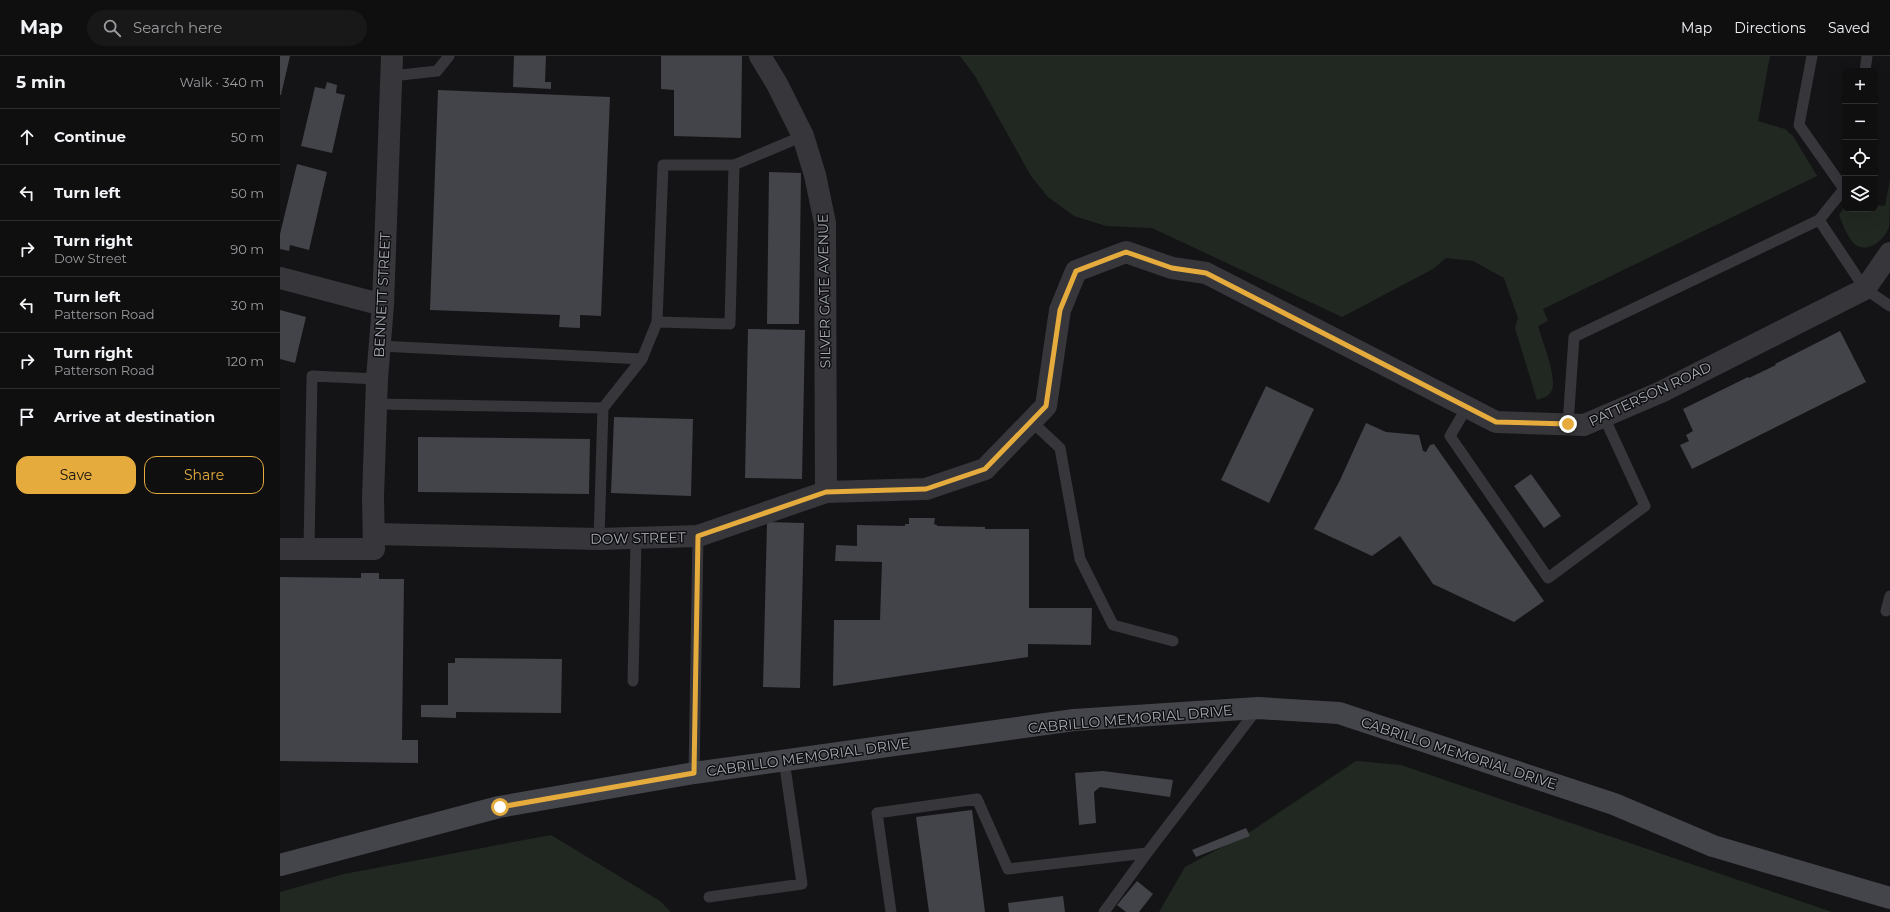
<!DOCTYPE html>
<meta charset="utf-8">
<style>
body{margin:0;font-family:Montserrat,sans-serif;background:#181819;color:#f1f3f6}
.controls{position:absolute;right:12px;top:12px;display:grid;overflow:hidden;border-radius:8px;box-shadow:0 4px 16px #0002}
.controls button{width:36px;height:36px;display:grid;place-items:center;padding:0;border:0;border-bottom:1px solid #2f2f30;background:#0f0f10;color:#f1f3f6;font:20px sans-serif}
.stop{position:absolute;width:12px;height:12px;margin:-9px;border:3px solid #e5ab3d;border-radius:50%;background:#fff}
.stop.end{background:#e5ab3d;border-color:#fff;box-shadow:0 1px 4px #0008}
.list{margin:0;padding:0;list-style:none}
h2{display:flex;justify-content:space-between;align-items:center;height:52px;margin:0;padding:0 16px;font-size:17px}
h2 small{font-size:13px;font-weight:400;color:#9b9c9f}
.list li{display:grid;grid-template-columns:26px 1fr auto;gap:12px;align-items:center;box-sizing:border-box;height:56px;padding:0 16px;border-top:1px solid #2f2f30}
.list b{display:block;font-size:15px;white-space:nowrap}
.list p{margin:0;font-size:13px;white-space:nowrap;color:#9b9c9f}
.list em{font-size:13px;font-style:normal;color:#9b9c9f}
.actions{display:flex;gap:8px;padding:12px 16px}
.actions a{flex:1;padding:9px 0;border:1px solid #e5ab3d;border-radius:12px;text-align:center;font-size:14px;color:#e5ab3d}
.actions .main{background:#e5ab3d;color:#111}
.icon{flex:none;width:22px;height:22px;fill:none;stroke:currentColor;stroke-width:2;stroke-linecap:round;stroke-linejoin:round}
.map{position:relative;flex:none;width:1610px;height:856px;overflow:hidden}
header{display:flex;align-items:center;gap:24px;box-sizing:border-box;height:56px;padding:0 20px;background:#0f0f10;border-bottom:1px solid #2f2f30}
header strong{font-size:19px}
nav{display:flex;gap:22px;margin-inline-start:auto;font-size:14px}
.search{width:280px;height:36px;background:#181819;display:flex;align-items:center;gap:10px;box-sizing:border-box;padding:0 14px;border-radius:22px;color:#9b9c9f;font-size:15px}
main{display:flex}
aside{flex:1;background:#0f0f10}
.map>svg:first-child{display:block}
.green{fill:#212821}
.building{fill:#434449}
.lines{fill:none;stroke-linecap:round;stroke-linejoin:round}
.service{stroke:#36363b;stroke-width:11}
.minor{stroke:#36363b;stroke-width:22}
.secondary{stroke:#44454a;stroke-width:22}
.route{stroke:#e5ab3d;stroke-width:5}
.labels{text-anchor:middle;stroke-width:3;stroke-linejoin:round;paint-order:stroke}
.street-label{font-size:14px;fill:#a7abb5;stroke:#0f0f11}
</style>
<header>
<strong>Map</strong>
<div class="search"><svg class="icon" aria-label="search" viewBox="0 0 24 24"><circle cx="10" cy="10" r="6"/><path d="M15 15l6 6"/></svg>Search here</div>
<nav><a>Map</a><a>Directions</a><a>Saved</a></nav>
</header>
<main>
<aside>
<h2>5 min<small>Walk · 340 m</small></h2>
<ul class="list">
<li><svg class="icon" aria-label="ahead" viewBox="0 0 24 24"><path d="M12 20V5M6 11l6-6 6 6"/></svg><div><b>Continue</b></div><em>50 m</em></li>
<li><svg class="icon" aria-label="left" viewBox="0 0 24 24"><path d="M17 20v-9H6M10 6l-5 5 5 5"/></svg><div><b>Turn left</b></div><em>50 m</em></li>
<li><svg class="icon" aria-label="right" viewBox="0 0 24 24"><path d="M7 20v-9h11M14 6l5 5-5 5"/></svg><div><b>Turn right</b><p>Dow Street</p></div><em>90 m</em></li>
<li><svg class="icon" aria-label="left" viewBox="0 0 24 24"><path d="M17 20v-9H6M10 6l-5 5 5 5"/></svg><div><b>Turn left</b><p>Patterson Road</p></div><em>30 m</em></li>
<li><svg class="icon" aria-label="right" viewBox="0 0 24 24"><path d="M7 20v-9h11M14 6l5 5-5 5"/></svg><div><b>Turn right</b><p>Patterson Road</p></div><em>120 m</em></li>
<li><svg class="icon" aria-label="arrive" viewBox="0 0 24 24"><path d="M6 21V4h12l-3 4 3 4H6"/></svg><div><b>Arrive at destination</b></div></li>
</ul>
<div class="actions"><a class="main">Save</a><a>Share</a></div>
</aside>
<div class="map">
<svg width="1610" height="856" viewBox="0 0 1610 856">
<rect width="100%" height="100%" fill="#141416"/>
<path class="green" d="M680,0H1490L1478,65L1505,73L1513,80L1537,120L1263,253L1268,265L1258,270C1262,284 1277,321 1272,334C1269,341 1263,342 1257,344L1235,272L1238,262L1224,222L1193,205L1166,202L1153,213L1062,261L872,172L826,170L794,160L768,141L751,120L695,20Z
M1610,124C1610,135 1610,163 1609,171C1604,186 1583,201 1571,184C1566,177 1562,167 1559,159L1565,150V153H1595V149L1605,150Z
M1076,705L1121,709L1552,856H879L905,811L970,776Z
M271,779L380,845L391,856H0V836L64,818Z"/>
<path class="building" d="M0,0H10L1,39H0Z
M234,0H266L265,26H271V33L233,31Z
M381,0H462L461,82L394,80V34L381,33Z
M47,26L57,29L56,37L65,39L52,97L21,90L35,31L45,33Z
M158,34L330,41L321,260L300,259V272L279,271L280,259L150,254Z
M17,108L47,116L29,194L10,189L9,195L0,193V178Z
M489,116L521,117L519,268H487Z
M0,254L26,261L15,307L0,303Z
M468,273L525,274L522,423L465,422Z
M1560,275L1586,326L1412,413L1400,389L1409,385L1406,379L1413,375L1403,353L1468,321L1469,322L1496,309L1495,308Z
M986,330L1034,353L989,447L941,424Z
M334,361L413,363L411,440L331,437Z
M1086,367L1106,376L1139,379L1143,395L1146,396L1150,389L1154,388L1264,545L1234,566L1153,528L1120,480L1092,500L1034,473L1060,424Z
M138,381L310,383L309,438L138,436Z
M1251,418L1281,460L1264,472L1234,430Z
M629,462H655L654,468L657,469V470L705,471V473H749V552H812L811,589L748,588V601L553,630L554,564H600L602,506L555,505L556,489L577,490V469L625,470V468H629Z
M487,466L524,467L520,632L483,631Z
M81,517H99V523H124L122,684H138V707L0,705V521L81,522Z
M175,602L282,603L281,657L176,656V662L141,661V649H168V607H175Z
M823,715L893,724L890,741L820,731L814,736L816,767L799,769L795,717Z
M692,754L705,856H649L636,761Z
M966,772L970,780L916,801L912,794Z
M857,825L873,838L859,856H846L837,849Z
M783,840L785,856H729L728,847Z"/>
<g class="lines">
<path class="service" d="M1532,0L1519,69L1564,133
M1585,15L1587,0
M112,20L157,15L169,0
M1539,164L1585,233L1610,250
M377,266L450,268L454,109
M100,290L362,303
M97,348L323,352
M1187,351L1170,380L1268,522L1365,450L1324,361
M751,365L780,392L800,503L833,569L893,585
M1288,368L1294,281L1539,164L1564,133L1565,126
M319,483L323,352L362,303L377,266L383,109H454L523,80
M29,493L32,320L97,323
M1606,555L1610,540
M353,625L356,483
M414,717L418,480
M429,841L522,828L504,704
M611,856L597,757L697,743L728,813L867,797
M824,856L867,797L978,652"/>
<path class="minor" d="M480,0L497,28L523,80L535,119L545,167L546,436
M0,222L103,249
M94,478L319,483L418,480L546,436L646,433L705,413L766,350L780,254L796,215L846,196L892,212L926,217L1216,366L1304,369L1381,336L1585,233L1610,197
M0,493H94L93,441L97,323L103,249L112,0"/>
<path class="secondary" d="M0,809L219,751L414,717L794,664L978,652L1059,657L1334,748L1433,790L1610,842"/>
</g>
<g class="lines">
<path class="route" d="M220,751L414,717L418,480L546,436L646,433L705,413L766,350L780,254L796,215L846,196L892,212L926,217L1216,366L1288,368"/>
</g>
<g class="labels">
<g class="street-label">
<text transform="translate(544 235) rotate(-91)" y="5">SILVER GATE AVENUE</text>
<text transform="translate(102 239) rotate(-87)" y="5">BENNETT STREET</text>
<text transform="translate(1370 338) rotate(-25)" y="5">PATTERSON ROAD</text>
<text transform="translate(358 482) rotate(-1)" y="5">DOW STREET</text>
<text transform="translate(850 663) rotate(-5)" y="5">CABRILLO MEMORIAL DRIVE</text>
<text transform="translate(1179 697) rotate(18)" y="5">CABRILLO MEMORIAL DRIVE</text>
<text transform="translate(528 701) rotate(-8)" y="5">CABRILLO MEMORIAL DRIVE</text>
</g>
</g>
</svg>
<div class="controls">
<button>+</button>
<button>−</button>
<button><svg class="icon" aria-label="locate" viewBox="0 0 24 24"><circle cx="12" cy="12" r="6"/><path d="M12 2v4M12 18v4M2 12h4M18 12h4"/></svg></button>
<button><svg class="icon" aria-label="layers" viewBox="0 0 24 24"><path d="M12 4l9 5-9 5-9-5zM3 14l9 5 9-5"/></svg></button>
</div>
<div class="stop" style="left:220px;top:751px"></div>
<div class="stop end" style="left:1288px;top:368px"></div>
</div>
</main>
